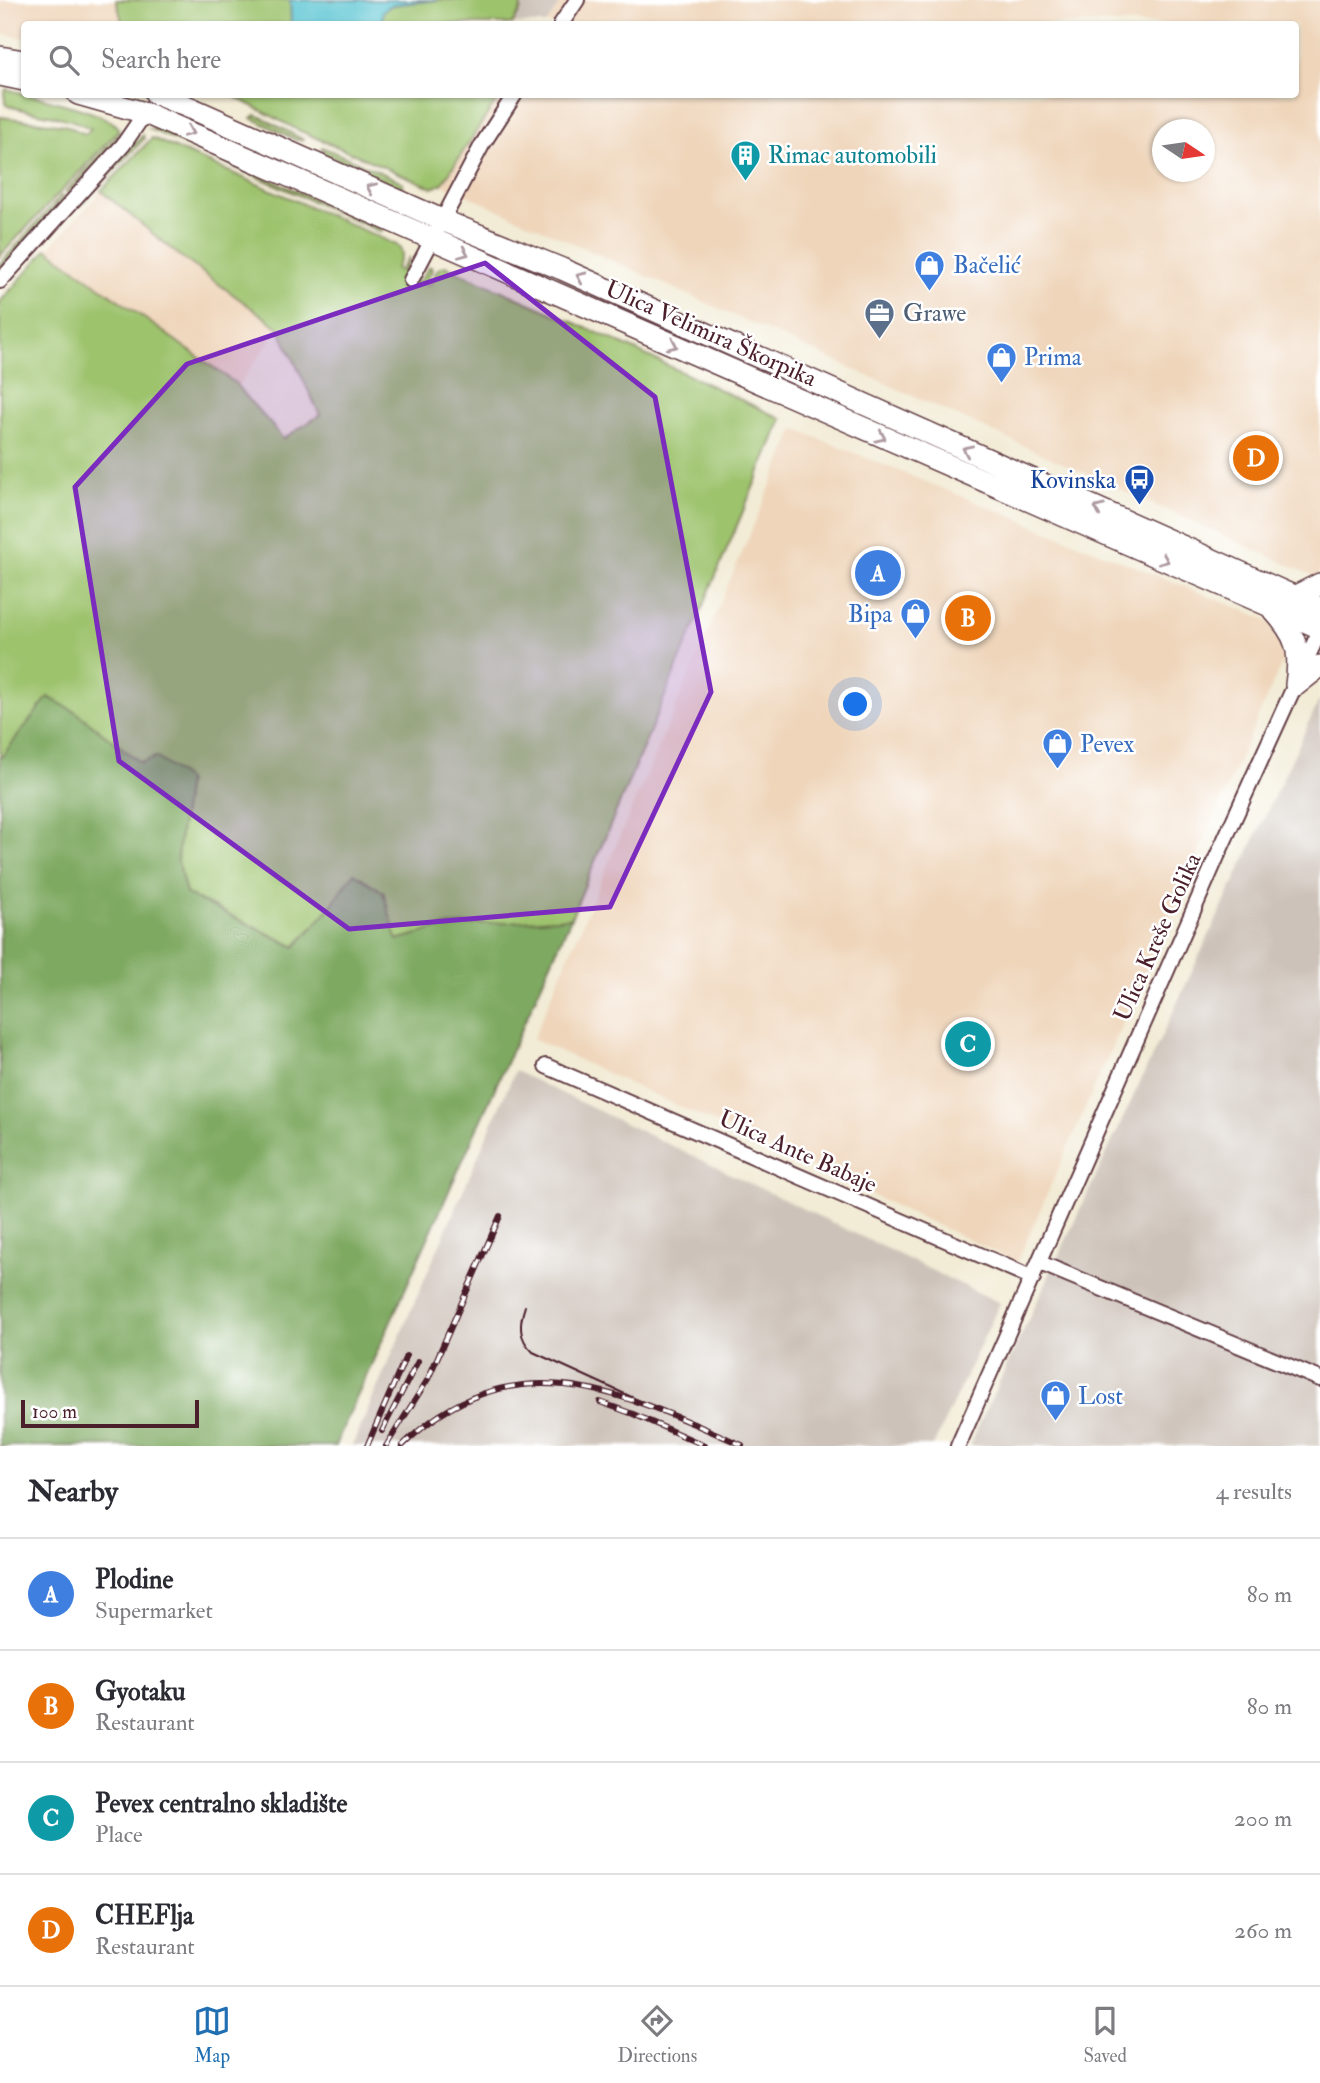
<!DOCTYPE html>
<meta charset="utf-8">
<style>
body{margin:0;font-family:"IM FELL Double Pica",serif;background:#f7f7f7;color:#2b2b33}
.compass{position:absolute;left:1152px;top:119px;width:63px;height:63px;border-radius:50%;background:#fff;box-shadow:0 2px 5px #0004;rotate:103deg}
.scale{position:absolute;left:21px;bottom:18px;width:178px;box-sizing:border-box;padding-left:7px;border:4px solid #4a1f2b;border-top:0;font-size:19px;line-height:24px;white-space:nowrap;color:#4a1f2b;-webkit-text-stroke:5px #fff;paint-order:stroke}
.you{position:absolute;left:856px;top:705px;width:24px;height:24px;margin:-18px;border:5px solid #fff;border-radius:50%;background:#1a73e8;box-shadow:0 0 0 10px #1a73e833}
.badge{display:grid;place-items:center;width:46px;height:46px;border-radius:50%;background:#1f6fb2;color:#fff;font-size:23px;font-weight:700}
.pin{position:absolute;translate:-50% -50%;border:4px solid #fff;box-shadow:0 2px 7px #0006}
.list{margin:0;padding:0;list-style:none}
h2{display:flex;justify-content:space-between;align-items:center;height:91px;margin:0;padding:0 28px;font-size:30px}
h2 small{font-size:23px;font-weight:400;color:#7c7c81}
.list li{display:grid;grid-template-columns:46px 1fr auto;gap:21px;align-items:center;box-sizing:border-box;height:112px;padding:0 28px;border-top:2px solid #e1e1e2}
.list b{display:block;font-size:26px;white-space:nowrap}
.list p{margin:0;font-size:23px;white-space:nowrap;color:#7c7c81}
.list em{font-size:23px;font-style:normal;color:#7c7c81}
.icon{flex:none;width:38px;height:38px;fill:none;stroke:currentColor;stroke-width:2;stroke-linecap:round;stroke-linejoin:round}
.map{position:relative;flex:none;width:1320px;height:1446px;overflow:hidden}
.search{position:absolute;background:#fff;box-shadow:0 2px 5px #0004;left:21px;right:21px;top:21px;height:77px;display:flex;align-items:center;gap:18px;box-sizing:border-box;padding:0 24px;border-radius:7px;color:#7c7c81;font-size:26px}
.sheet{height:539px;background:#fff}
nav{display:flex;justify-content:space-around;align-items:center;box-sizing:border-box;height:98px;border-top:2px solid #e1e1e2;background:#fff;font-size:19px;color:#7c7c81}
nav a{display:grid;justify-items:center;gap:4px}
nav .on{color:#1f6fb2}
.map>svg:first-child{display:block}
.built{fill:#efd6bb;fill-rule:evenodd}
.industrial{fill:#cdc2b9}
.green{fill:#9dc36d;stroke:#74714c;stroke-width:2}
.forest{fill:#7ea960;stroke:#646446;stroke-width:2}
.water{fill:#58c4d2;stroke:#51727e;stroke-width:2}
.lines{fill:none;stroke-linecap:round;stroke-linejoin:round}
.minor-casing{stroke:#633e44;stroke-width:18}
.secondary-casing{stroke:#633e44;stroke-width:24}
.minor{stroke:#fff;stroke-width:14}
.secondary{stroke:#fff;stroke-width:21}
.tram{stroke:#4a1f2b;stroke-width:2}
.rail-casing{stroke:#4a1f2b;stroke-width:6}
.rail{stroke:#fff;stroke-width:3.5;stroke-dasharray:10;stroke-linecap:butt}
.oneway{stroke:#ae9aa0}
.marked{fill:#7b2cbf;fill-opacity:0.2;stroke:#7b2cbf;stroke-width:5;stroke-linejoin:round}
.labels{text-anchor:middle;stroke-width:5;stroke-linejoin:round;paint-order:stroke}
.culture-label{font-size:24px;fill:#0d838f;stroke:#fff;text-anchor:start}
.shop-label{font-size:24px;fill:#366cbe;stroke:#fff;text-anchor:start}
.service-label{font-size:24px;fill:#4e5e75;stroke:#fff;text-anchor:start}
.street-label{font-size:24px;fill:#4a1f2b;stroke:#fff}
.transit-label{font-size:24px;fill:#164399;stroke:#fff;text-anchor:end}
</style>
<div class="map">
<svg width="1320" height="1446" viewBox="0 0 1320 1446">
<rect width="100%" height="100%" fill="#fff"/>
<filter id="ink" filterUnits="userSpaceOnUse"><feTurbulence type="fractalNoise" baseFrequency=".0143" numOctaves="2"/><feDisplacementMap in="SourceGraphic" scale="14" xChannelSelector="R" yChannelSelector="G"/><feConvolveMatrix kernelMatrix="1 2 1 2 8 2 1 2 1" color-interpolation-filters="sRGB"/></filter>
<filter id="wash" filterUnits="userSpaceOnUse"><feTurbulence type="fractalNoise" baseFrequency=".00686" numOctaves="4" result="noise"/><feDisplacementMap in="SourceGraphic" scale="28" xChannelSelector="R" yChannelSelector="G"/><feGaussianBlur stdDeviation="1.57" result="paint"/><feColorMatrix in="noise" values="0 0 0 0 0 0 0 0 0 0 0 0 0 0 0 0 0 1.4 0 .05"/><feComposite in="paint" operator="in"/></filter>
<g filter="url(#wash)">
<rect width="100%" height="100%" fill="#f2ebd5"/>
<path class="built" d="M0,0H116L123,24H24V38L0,33Z
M562,0H1320V579L442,184L500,95L1296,94V24H546ZM1162,130H1204V172H1162Z
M101,191L180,256L279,328L238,386L48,249Z
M795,429L1265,619L1284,640L1282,663L1017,1262L533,1039Z"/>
<path class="industrial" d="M520,0H562L546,24H513L521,9Z
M1320,699V1446H969L1290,763Z
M515,1071L1000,1303L933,1446H352Z"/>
<path class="green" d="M116,0H520L521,9L513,24H123Z
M6,89C28,95 105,111 118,127V131L0,256V117L65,125L85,134L91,129C65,114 34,115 6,105L4,95Z
M108,95C154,95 220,132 264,151L229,141Z
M232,95H500L442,184L433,188L298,130Z
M256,115L261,117L304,140H296L252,118Z
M162,126L265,177L383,229L381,232L150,129Z
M122,131L121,139L67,194L66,191Z
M143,135L144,139L81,205L78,203Z
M152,138L395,244L400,248L402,254L396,269L400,271L409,257L404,274L419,282L429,267H431L432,270L425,284L429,286L438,269L445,266L609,338L782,419L571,918L447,926L397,940L383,892L354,873L329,909L296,947L186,894L177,858L187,780L141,763L76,712L0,759V302L47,249L235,383C250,403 268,419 283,439L320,415L278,327L180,256L101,191Z
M322,147L398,180L403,183L402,188L326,154L321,149Z
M61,196L64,198L0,269V264Z"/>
<path class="forest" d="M48,697L76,712L141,763L156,757L187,780L177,858L186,894L295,947L329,909L354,873L383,892L397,940L447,926L571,918L335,1446H0V759Z"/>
<path class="water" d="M290,0H438L392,5L383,11L382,24H291Z"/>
</g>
<g filter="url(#ink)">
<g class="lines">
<defs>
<path id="minor" d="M561,24L577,0
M411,280L482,145L515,94
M0,281L123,145L145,113
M546,1066L1033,1278
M1040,1263L1320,1379
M958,1446L1219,852L1320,630"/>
<path id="secondary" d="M0,57L24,61
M0,75L24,80
M78,94L145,113L1320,628
M156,94L193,109L442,220L562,269L1320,608
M1294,597L1320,584
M1273,610C1297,636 1301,650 1296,685
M1296,685L1320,666"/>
</defs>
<use href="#minor" class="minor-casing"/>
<use href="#secondary" class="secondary-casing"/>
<use href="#minor" class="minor"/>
<use href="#secondary" class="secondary"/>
<path class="tram" d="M525,1306C519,1324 518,1338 533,1352L660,1410"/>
<defs>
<path id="rail" d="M600,1402L633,1414L706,1446
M382,1431L418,1361
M367,1446L406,1356
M386,1446L428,1379L500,1216
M402,1446C511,1339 622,1392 742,1445"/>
</defs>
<use href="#rail" class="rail-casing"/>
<use href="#rail" class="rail"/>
</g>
<defs><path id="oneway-chevron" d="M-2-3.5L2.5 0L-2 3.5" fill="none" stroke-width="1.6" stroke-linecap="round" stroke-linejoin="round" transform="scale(1.75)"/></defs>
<g class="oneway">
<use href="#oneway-chevron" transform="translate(189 132) rotate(23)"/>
<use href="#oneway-chevron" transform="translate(371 188) rotate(-156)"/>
<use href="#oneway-chevron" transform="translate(464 253) rotate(23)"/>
<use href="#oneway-chevron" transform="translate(581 277) rotate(-156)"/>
<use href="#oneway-chevron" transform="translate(673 345) rotate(24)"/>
<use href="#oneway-chevron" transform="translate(881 437) rotate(24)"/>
<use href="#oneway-chevron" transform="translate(967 450) rotate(-156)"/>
<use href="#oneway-chevron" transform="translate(1099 509) rotate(-156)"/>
<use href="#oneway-chevron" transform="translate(1164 560) rotate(23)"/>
</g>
</g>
<path class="marked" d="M485,263L655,397L711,692L610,907L349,929L119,761L75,487L187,364Z"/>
<defs>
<symbol id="building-pin" viewBox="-11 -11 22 30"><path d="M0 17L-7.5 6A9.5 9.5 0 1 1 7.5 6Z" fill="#0f9aa8" stroke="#fff"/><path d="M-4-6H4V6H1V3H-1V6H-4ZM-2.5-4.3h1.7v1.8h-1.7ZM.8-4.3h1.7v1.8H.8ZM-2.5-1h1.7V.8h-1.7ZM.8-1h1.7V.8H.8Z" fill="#fff"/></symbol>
<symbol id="shop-pin" viewBox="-11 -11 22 30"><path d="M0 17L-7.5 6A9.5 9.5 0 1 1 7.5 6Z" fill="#3f7fe0" stroke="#fff"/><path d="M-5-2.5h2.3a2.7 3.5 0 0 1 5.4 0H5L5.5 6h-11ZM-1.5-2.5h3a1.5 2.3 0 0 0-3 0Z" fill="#fff"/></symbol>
<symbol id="office-pin" viewBox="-11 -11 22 30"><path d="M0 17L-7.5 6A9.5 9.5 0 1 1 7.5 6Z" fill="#5c6f8a" stroke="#fff"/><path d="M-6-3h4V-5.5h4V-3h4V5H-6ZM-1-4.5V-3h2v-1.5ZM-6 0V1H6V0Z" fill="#fff"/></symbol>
<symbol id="bus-pin" viewBox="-11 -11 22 30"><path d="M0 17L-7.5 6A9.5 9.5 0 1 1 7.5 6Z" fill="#1a4fb4" stroke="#fff"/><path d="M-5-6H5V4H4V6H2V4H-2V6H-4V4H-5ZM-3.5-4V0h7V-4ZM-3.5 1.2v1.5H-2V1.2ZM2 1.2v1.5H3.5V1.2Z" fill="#fff"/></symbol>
</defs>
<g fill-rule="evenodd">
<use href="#building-pin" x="728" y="138" width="35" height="47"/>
<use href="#shop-pin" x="912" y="248" width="35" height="47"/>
<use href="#office-pin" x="862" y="296" width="35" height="47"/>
<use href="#shop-pin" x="984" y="340" width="35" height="47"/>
<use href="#bus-pin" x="1122" y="462" width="35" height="47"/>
<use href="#shop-pin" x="898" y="596" width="35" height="47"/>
<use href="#shop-pin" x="1040" y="726" width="35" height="47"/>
<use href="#shop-pin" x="1038" y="1378" width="35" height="47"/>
</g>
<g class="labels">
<g class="culture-label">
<text x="768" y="163">Rimac automobili</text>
</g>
<g class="shop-label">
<text x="953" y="273">Bačelić</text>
<text x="1024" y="365">Prima</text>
<text x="892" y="622" text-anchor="end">Bipa</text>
<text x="1080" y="752">Pevex</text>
<text x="1078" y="1404">Lost</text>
</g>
<g class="service-label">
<text x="903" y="321">Grawe</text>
</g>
<g class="street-label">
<text transform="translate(711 333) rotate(24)" y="8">Ulica Velimira Škorpika</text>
<text transform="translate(1157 937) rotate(-66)" y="8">Ulica Kreše Golika</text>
<text transform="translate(798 1151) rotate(24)" y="8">Ulica Ante Babaje</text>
</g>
<g class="transit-label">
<text x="1116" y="488">Kovinska</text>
</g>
</g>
</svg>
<svg class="compass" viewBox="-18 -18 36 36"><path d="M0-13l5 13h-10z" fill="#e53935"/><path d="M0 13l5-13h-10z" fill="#7c7c81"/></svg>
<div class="scale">100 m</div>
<div class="you"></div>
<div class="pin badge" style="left:878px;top:573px;background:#3f7fe0">A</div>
<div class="pin badge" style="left:968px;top:618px;background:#e8710a">B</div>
<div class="pin badge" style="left:968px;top:1044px;background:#0f9aa8">C</div>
<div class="pin badge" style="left:1256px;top:458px;background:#e8710a">D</div>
<div class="search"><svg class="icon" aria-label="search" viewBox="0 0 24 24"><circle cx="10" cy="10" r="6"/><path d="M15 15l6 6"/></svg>Search here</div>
</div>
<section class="sheet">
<h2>Nearby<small>4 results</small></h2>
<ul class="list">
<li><span class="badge" style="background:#3f7fe0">A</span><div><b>Plodine</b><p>Supermarket</p></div><em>80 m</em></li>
<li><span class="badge" style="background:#e8710a">B</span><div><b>Gyotaku</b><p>Restaurant</p></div><em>80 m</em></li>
<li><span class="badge" style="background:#0f9aa8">C</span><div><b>Pevex centralno skladište</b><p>Place</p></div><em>200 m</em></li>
<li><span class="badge" style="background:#e8710a">D</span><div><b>CHEFlja</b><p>Restaurant</p></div><em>260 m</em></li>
</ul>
</section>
<nav>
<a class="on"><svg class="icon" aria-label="map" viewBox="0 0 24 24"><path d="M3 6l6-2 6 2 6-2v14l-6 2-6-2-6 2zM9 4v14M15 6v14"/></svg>Map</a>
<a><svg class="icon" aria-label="directions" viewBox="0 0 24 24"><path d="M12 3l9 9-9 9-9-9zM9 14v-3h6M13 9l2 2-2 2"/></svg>Directions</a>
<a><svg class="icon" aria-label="saved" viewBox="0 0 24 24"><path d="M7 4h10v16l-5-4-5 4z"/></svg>Saved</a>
</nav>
